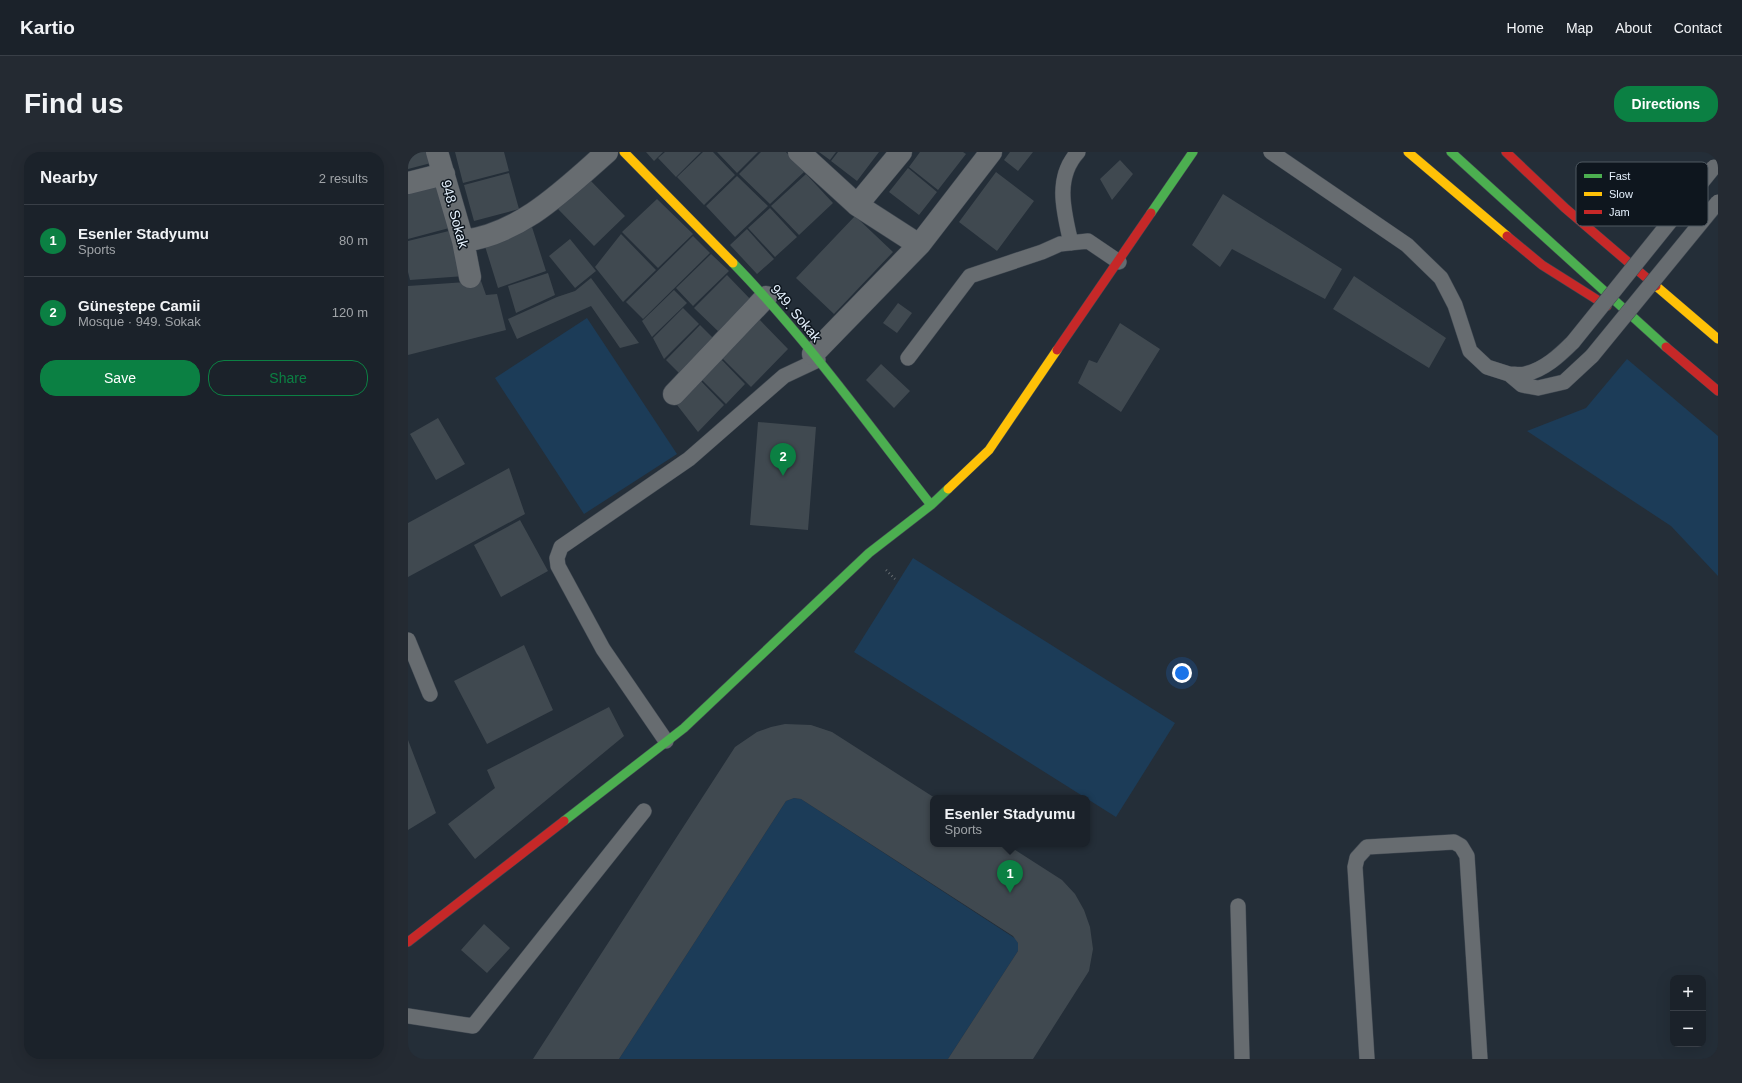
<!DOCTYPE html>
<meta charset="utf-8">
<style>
body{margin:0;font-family:Arial,sans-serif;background:#242a32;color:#f1f3f6}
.controls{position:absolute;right:12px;bottom:12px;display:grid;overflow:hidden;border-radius:8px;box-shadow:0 4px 16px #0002}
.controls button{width:36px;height:36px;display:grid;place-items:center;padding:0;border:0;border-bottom:1px solid #393f47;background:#1b222a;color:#f1f3f6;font:20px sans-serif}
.you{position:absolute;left:774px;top:521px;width:14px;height:14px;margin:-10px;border:3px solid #fff;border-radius:50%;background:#1a73e8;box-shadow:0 0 0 6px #1a73e833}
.badge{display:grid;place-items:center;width:26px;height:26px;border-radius:50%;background:#0b8043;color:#fff;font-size:13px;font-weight:700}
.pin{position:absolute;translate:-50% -33px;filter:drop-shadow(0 1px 2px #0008)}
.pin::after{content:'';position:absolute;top:21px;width:14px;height:12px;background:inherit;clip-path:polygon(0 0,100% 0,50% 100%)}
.popup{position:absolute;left:522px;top:643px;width:160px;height:52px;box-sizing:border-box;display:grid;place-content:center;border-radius:8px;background:#1b222a;filter:drop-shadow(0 1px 3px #0005);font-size:13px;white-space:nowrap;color:#a0a4a8}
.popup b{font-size:15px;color:#f1f3f6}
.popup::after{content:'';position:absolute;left:50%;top:100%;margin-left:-8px;border:8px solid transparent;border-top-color:#1b222a}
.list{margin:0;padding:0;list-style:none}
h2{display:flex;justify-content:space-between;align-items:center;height:52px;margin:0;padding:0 16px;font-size:17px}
h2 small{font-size:13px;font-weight:400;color:#a0a4a8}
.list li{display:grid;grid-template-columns:26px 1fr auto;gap:12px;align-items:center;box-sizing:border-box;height:72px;padding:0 16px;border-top:1px solid #393f47}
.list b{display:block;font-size:15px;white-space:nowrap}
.list p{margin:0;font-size:13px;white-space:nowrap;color:#a0a4a8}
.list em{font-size:13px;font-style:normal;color:#a0a4a8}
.actions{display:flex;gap:8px;padding:12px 16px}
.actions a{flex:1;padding:9px 0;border:1px solid #0b8043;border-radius:16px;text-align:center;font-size:14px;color:#0b8043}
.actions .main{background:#0b8043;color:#fff}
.map{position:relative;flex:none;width:1310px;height:907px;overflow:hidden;border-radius:16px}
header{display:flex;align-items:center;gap:24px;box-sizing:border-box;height:56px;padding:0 20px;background:#1b222a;border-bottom:1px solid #393f47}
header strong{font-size:19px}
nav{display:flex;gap:22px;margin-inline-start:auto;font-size:14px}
.intro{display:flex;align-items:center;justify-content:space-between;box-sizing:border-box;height:96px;padding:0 24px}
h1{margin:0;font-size:28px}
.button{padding:10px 18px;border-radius:16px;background:#0b8043;color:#fff;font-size:14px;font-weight:700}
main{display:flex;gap:24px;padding:0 24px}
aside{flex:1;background:#1b222a;border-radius:16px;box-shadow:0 4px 16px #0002}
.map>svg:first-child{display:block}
.green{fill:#1c3c58}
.building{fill:#404950}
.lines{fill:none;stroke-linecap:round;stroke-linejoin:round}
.lane-casing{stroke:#414952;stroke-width:16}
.street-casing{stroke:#414952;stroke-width:23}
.fast-casing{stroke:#414952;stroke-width:10}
.slow-casing{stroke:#414952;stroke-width:10}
.jam-casing{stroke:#414952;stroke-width:10}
.path{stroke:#646a6f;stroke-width:2.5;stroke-dasharray:1 3;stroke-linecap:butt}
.lane{stroke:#676c70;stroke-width:15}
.street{stroke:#676c70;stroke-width:22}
.fast{stroke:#4caf50;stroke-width:9}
.slow{stroke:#ffc107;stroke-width:9}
.jam{stroke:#c62828;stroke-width:9}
.lane-bridge-casing{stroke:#414952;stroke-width:16;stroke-linecap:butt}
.lane-bridge{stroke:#676c70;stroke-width:15}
.labels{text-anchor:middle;stroke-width:3;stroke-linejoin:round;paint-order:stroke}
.street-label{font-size:14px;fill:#e5f1fd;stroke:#0e161e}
.key{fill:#0e161e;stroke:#4e5861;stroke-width:1}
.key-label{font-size:11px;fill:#e5f1fd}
</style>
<header>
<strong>Kartio</strong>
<nav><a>Home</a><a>Map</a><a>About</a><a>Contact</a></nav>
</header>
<div class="intro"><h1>Find us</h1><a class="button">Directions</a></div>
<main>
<aside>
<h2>Nearby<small>2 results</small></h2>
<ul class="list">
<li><span class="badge">1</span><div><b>Esenler Stadyumu</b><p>Sports</p></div><em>80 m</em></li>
<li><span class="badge">2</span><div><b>Güneştepe Camii</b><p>Mosque · 949. Sokak</p></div><em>120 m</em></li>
</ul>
<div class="actions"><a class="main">Save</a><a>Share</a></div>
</aside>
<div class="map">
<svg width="1310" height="907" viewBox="0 0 1310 907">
<rect width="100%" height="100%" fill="#242e38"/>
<path class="green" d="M179,166L269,302L176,362L87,226Z
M1219,207L1310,284V424L1263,374L1119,279L1178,256Z
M505,406L767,571L708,665L446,500Z
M386,646L393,647L608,787L610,791V799L540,907H211L378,649Z"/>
<path class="building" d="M0,0H20L23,11L0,17Z
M47,0H96L101,19L55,31Z
M238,0H255L246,9Z
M257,0H293L268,25L250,6Z
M295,0H305L327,23L296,53L269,25Z
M309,0H350L329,21Z
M353,0H378L396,20L362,52L331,22Z
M411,0H428L422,8Z
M430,0H471L449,29L423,9Z
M512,0H555L558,2L530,38L501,15Z
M602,0H625L610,19L596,8Z
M712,8L725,22L704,48L692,27Z
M500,16L529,40L511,63L481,40Z
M588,20L626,49L589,99L551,70Z
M101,21L111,57L66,69L56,33Z
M398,22L425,51L391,83L363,54Z
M329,24L360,54L327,85L298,54Z
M181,27L217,64L186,94L150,57Z
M33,30L45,75L0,87V38Z
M815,42L934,117L917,147L824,97L812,115L784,93Z
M249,47L285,82L250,116L214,80Z
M362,56L389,85L367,105L340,76Z
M447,64L485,100L426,162L388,126Z
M124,75L138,119L90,136L76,91Z
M339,77L366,107L349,122L322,93Z
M45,78L57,124L2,128L0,120V89Z
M213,82L248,118L215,150L187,115Z
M285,84L302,101L235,167L218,150Z
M162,87L188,119L167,136L141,104Z
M303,102L321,119L285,154L268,136Z
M140,121L147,143L108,161L100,134Z
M319,123L345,150L313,182L286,156Z
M946,124L1038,186L1021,216L925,157Z
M183,126L231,191L212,196L183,154L109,187L100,167L149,145L167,139Z
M73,129L78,143L89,142L98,178L0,203V134Z
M266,138L279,151L244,185L234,169Z
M490,151L504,161L489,181L475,171Z
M275,156L291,172L256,207L245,186Z
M350,166L380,197L343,235L312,204Z
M712,171L752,197L713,260L670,231L681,208L689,211Z
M292,173L308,189L274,224L258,208Z
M311,205L337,232L318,252L291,225Z
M473,212L502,239L486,256L458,228Z
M290,226L316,253L290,280L266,249Z
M30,266L57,312L28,328L2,282Z
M350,270L408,275L400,378L342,373Z
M101,316L117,362L0,425V371Z
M112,368L140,419L93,445L66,393Z
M116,493L145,558L79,592L46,529Z
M201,555L216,584L67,707L40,672L87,636L79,618Z
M377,572L403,573L424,580L527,646H525V692H598L654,728L667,742L676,758L682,775L685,797L681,819L625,907H540L610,799V791L605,784L393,647L386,646L378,649L211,907H125L327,595L349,580L363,575Z
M0,588L28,661L0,678Z
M76,772L102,796L79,821L53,798Z"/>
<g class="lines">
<defs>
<path id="lane" d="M863,0L999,93L1033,126L1047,153L1062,199L1079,215L1101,222
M663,91C656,60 646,26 670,0
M1165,190C1152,203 1136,218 1117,222C1113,223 1106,222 1101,222L1114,233L1130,236L1156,230L1184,204
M500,206L562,124L634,100L652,92L680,89L711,110
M0,488L22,542
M258,589L195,497L150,414L149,406L153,395L281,307L376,224L410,208
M830,754L834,907
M0,864L65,874L236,659
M959,907L947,715L949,706L959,695L1046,690L1053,694L1059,704L1072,907"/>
<path id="street" d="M29,0L55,89L62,125
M391,0L449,53L511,93
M0,31L36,22
M449,53L493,0
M55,89C113,82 157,37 199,0
M405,202L512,92L583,0
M266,242L358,145"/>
<path id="fast" d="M1043,0L1258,195
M743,61L785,0
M325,111C398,186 459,271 523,353
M156,669L276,576L461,401L523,353L540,337"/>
<path id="slow" d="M216,0L325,111
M1000,0L1099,84
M1248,134L1310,187
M540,337L581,298L649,198"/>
<path id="jam" d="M1098,0L1157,56L1248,134
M1099,84L1134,113L1199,154
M1258,195L1310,239
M649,198L743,61
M0,790L156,669"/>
</defs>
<use href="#lane" class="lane-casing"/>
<use href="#street" class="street-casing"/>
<use href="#fast" class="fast-casing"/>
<use href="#slow" class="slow-casing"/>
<use href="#jam" class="jam-casing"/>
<path class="path" d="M478,418L487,427"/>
<use href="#lane" class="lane"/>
<use href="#street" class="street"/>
<use href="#fast" class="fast"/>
<use href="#slow" class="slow"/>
<use href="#jam" class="jam"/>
<defs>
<path id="lane-bridge" d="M1165,190L1306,15
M1184,204L1310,50"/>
</defs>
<use href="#lane-bridge" class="lane-bridge-casing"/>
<use href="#lane-bridge" class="lane-bridge"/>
</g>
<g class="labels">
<g class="street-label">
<text transform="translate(47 62) rotate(75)" y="5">948. Sokak</text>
<text transform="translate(388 161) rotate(50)" y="5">949. Sokak</text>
</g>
</g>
<rect x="1168" y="10" width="132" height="64" rx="6" class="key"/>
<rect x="1176" y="22" width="18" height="4" fill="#4caf50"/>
<rect x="1176" y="40" width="18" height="4" fill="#ffc107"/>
<rect x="1176" y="58" width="18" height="4" fill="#c62828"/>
<g class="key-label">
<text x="1201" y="28">Fast</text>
<text x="1201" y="46">Slow</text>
<text x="1201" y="64">Jam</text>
</g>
</svg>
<div class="controls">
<button>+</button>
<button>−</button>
</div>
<div class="you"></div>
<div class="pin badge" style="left:602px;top:741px">1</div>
<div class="popup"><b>Esenler Stadyumu</b>Sports</div>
<div class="pin badge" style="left:375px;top:324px">2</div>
</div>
</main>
